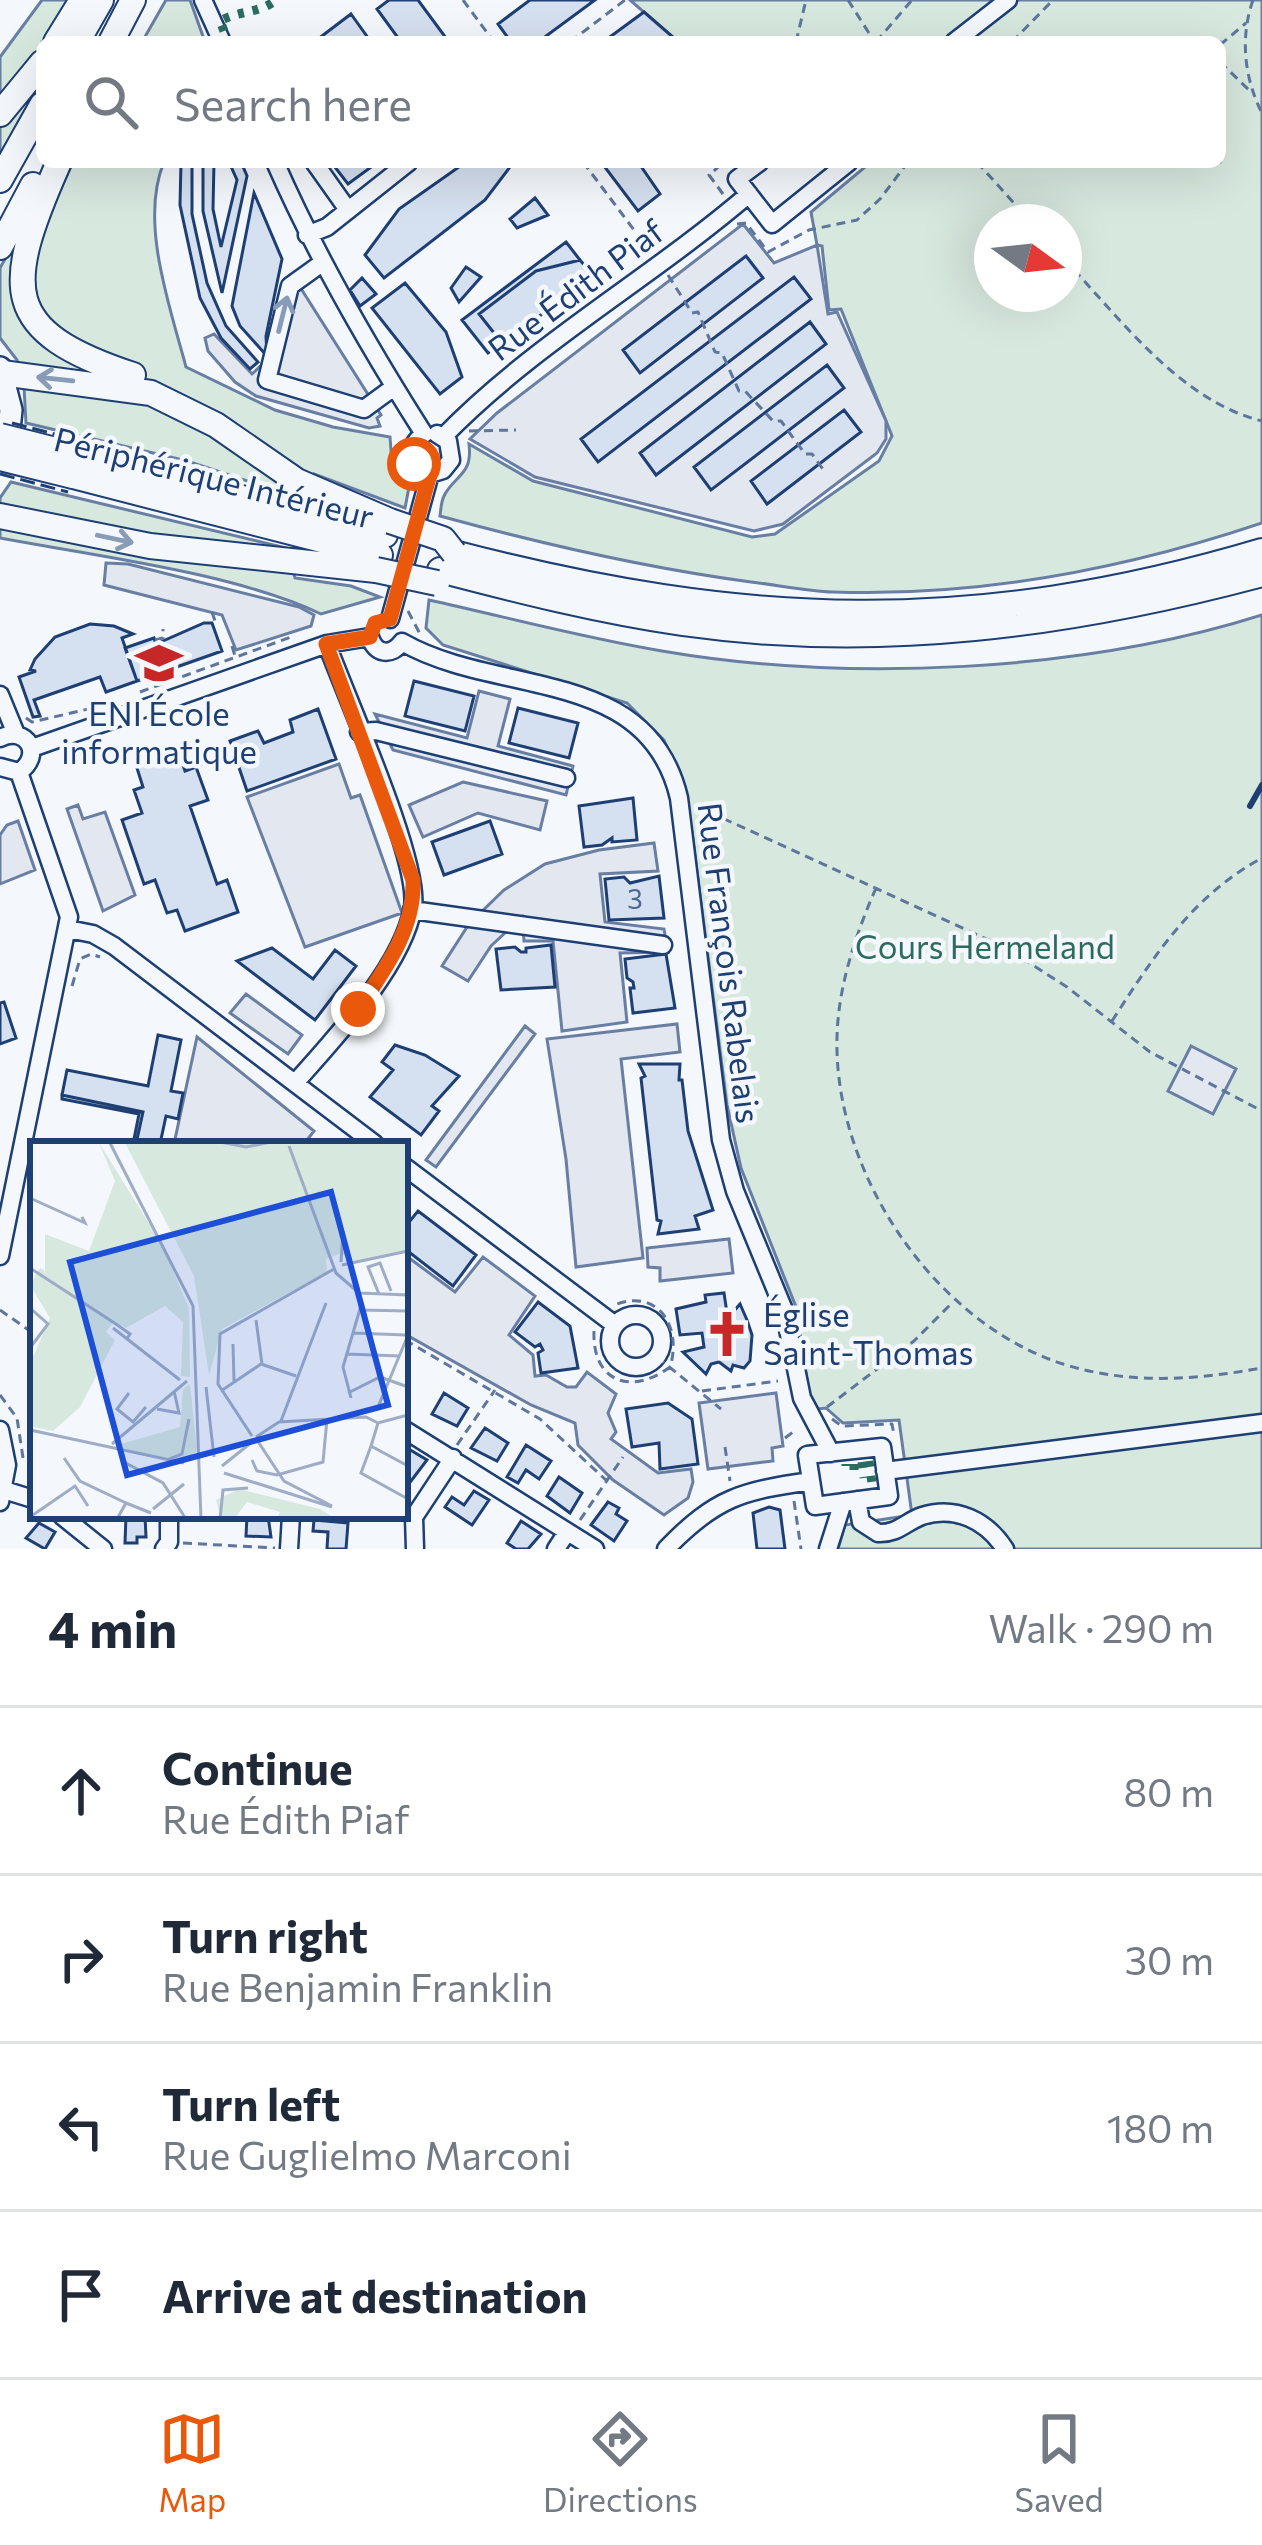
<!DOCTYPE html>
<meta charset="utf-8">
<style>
body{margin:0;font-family:Commissioner,sans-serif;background:#f2f2f3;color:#1f2937}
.compass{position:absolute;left:974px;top:204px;width:108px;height:108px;border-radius:50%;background:#fff;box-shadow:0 12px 48px #0002;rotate:105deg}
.stop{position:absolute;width:36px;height:36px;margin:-27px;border:9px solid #ea580c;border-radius:50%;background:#fff}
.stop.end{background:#ea580c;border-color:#fff;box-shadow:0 3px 12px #0008}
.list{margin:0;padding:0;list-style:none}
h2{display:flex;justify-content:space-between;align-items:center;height:156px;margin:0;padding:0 48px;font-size:51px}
h2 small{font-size:39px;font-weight:400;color:#747a83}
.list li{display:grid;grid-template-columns:78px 1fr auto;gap:36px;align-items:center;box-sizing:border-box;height:168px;padding:0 48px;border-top:3px solid #e0e1e3}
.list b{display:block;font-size:45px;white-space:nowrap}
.list p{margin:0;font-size:39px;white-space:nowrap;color:#747a83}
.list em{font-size:39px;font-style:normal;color:#747a83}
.icon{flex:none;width:66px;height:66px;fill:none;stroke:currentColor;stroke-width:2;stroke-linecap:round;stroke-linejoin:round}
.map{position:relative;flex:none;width:1262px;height:1549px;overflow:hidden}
.search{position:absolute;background:#fff;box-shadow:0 12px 48px #0002;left:36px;right:36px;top:36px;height:132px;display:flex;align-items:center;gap:30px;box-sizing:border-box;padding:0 42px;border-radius:18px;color:#747a83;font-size:45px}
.sheet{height:828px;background:#fff}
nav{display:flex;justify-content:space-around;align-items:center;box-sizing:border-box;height:168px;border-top:3px solid #e0e1e3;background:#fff;font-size:33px;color:#747a83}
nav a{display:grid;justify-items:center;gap:6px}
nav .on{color:#ea580c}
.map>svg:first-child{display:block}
.green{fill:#d7e8df;stroke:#687fa3;stroke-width:3;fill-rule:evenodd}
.parking{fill:#e3e8f0;stroke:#687fa3;stroke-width:3}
.building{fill:#d5e0f0;stroke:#1d3f73;stroke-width:3}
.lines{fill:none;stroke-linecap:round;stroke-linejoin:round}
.minor-casing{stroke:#1d3f73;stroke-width:21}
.major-casing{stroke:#1d3f73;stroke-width:26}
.highway-casing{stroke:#1d3f73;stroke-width:28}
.path{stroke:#5e769c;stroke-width:3;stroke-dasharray:9 6;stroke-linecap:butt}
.minor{stroke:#f4f7fb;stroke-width:16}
.major{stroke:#f4f7fb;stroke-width:21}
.highway{stroke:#f4f7fb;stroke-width:24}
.highway-bridge-casing{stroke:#1d3f73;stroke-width:28;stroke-linecap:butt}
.highway-bridge{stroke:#f4f7fb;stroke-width:24}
.hedge{stroke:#2c6c60;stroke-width:9;stroke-dasharray:6 9;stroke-linecap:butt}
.fence{stroke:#1d3f73;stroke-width:3;stroke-dasharray:15 6;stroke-linecap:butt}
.wall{stroke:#1d3f73;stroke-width:6}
.oneway{stroke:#889bb7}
.route{stroke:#ea580c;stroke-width:15}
.labels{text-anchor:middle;stroke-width:9;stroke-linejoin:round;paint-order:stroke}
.number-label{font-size:27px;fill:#4b6792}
.street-label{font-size:33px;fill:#1d3f73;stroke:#f4f7fb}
.poi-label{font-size:33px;fill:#1d3f73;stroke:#f4f7fb}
.park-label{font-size:33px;fill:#2c6c60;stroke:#f4f7fb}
.inset-road{fill:none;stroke:#9eadc5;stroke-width:3}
.view{fill:#1d4ed8;fill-opacity:0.15;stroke:#1d4ed8;stroke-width:6}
.inset-edge{fill:none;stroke:#1d3f73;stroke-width:6}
</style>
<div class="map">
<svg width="1262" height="1549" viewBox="0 0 1262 1549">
<rect width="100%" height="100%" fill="#f4f7fb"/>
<path class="green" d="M42,0H70L62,42H42V90L0,168V57Z
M166,0H190L205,42H142Z
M630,0H1262V523C1125,569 977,597 833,592C806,591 778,585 751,582C646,568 542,544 440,516C441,509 441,502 444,496C454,475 473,476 469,444L533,481L752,537L775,534L879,461L892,436L841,309L829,310L822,246L817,245L811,212L871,162H1220V42H678ZM992,222H1064V294H992Z
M73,162H164C139,221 170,307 186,367L275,410L333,427L390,437L392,464L409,487L405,508L314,474L305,500L187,461L26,423L24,387L17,360L0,338V268L19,234L39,236Z
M11,482L286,548L295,578L351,586L380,597L321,614C235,573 96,556 0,538V498Z
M429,600C506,617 584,638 662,651C848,683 1082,672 1262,615V1549H838L845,1525L912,1515L899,1420L843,1423L826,1408L818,1409L809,1393L796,1307L741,1168L727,1105L692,832L677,769L664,740L627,703L443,645L426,628Z"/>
<path class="parking" d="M743,224L774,263L817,245L828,314L837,312L886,421V439L877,453L783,524L754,531L535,477L470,439L497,413Z
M293,276L381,415L377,418L380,426L369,428L256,396L235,382L208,351L205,338L214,334L252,374L270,357Z
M106,563L128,564L299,607L314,615L311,626L236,650L222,615L104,585Z
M479,691L510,699L498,746L573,766L566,795L393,750L375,714L467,738Z
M339,764L351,798L360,795L402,913L305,947L247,797Z
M463,782L547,801L540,830L478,813L423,837L409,805Z
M78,805L83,819L105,812L135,895L103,911L67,809Z
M18,821L35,870L0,884V835L7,825Z
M654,843L658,871L600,874L605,922L664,929L668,952L620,953L627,1022L562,1031L553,941H524L522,917L491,946L468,981L442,966L469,924L504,890L545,864L599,850Z
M246,994L302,1035L288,1054L230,1013Z
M677,1024L680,1052L621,1059L643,1258L576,1267L566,1159L547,1039Z
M525,1026L535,1034L436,1167L426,1160Z
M197,1037L314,1131L304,1144H174Z
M1191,1046L1236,1069L1213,1114L1168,1091Z
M729,1239L733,1273L660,1281V1268L648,1267L647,1248Z
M405,1255L455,1292L483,1257L535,1296L509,1335L533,1355L535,1376L546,1375L567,1387H576L587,1372L616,1394L608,1413L616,1432L611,1439L658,1473L691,1469L693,1482L688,1498L664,1515L613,1480L578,1445L575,1423L531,1405L405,1334Z
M776,1393L783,1446L772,1448L773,1461L708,1469L699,1403Z"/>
<path class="building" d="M389,0H418L449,42H401L377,9Z
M530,0H595L538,42H511L498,24Z
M644,12L674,38L669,42H603Z
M351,14L371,42H314Z
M181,162H192V214L207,283L226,326L258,362L250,369L221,338L200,298L180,205Z
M203,162H214L213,209L221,247L237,180L229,162H241L247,176L222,293L203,211Z
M331,162H378L348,184Z
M466,162L513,163L485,200L384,278L365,255L399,209Z
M601,162H638L660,194L638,211Z
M254,193L282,259L266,336L267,356L240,326L232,306Z
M535,198L548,215L517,228L510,219Z
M566,242L580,260L536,271L479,314L502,343L488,353L462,320Z
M746,256L763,278L640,373L623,350Z
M580,260L594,277L502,343L479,314L536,271Z
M466,267L481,277L459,302L451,288Z
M794,277L811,299L598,462L581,439Z
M362,278L376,294L360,306L350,290Z
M405,283L446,332L462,377L440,394L372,308Z
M810,322L826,344L656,475L640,453Z
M827,365L844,388L711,490L694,467Z
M844,410L861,432L767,504L751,481Z
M204,623H212L222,651L137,681L125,648L154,638L156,644Z
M90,624L114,626L133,634L122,638L137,681L106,692L100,677L34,700L40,716L33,717L19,677L36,671L30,670L35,659L55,637Z
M414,681L474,696L465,731L405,716Z
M518,708L578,723L569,758L509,743Z
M318,709L336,759L247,791L230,741L258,731L264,743L293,732L290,720Z
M178,750L185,771L196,767L208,800L190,806L217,884L227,880L238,912L185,931L177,910L167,913L155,880L144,884L122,820L142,813L134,790L143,787L136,765Z
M633,798L637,840L612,842V838L602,845L584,847L579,806Z
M490,821L502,854L444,875L432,842Z
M659,876L664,918L609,920L605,879L624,877L630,883Z
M551,945L555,987L501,990L496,949L515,947L521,952H526V948Z
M272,948L313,979L335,950L356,966L315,1020L237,961Z
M666,954L675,1008L633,1013L630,988H634L633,982L627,978L625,959Z
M4,1002L16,1038L0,1044V1003Z
M158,1035L181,1040L171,1091L183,1093L178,1119L166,1116L160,1144H136L143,1112L62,1095L67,1070L148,1086Z
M395,1045L425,1055L459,1076L432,1106L439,1111L421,1135L370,1097L393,1070L382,1062Z
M639,1064H680L679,1080H682L688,1131L713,1210L695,1216L699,1229L658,1234L661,1221L657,1220L641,1078L645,1076Z
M62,1095L143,1112L136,1144H133L139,1114L62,1099Z
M418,1211L476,1255L453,1286L405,1249V1227Z
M724,1293L727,1313L734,1311L740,1304L747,1320L752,1335L750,1361L744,1368L733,1365L731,1371L719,1362L711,1364L706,1374L683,1352L704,1347L702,1333L680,1335L676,1309L706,1302L705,1295Z
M538,1302L570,1326L578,1368L541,1373L538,1353L543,1350L540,1344L535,1347L515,1332Z
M444,1393L468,1408L457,1426L432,1414Z
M668,1403L692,1419L698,1464L660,1469L659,1443L632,1447L626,1409Z
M485,1428L508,1443L497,1461L471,1448Z
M526,1445L551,1461L539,1479L526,1470L518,1483L507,1477Z
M407,1448L427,1460L411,1481L405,1478Z
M559,1477L582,1493L570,1513L547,1496Z
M474,1491L489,1500L472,1525L445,1507L452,1497L464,1505Z
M608,1502L619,1508L616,1514L627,1521L614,1541L591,1525Z
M769,1507L780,1510L785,1549H757L753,1513Z
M126,1516H145L146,1537H137V1543H125Z
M247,1516H268L271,1537L246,1536Z
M314,1520L348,1523L346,1549H327L328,1532L313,1531Z
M521,1521L541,1534L528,1549H516L507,1543Z
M39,1523L55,1532L45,1549L26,1538Z"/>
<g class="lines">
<defs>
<path id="minor" d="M203,0L222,42
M954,42L1008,0
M275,162C317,258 368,346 424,434
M314,162L348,210
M760,162L737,179L772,224L849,162
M307,235L327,227L409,162
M322,263L290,286L267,380L364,409L394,387
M424,434C405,447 409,468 430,474
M443,437C533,344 650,279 749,194
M430,474L443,470L451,460L448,441L437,434
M390,619L430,474
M370,637C375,654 391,657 402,642
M402,642C497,697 648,665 679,798L721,1140L735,1191L784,1310L802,1398L831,1453
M0,695L16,734
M359,732L376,731L566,778
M0,738C27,725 44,755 19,772L0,767
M32,748L327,644L370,637
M412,910L663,945
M68,929L93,934L114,946L375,1144
M295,1083C334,1039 403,966 413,907C420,860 346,697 327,644
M405,1167L615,1325
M0,1256L69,917L19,772
M610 1341a26 26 0 1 1 52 0a26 26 0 1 1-52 0Z
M0,1430L7,1465L0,1502
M405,1430L595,1549
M882,1447L889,1496L815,1506L807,1455Z
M885,1471L1262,1423
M4,1490L33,1499
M857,1500L861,1522L878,1533C898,1534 905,1522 922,1516C956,1505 987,1521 1005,1549
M62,1516L103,1549
M164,1549L169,1542V1516
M289,1549L291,1516
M415,1549L414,1517L453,1458
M556,1549L567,1532
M666,1549C716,1497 742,1491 811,1481
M828,1549L843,1502"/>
<path id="major" d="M0,368L11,410L7,450"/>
<path id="highway" d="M56,42L82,0
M77,42L101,0
M111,42L133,0
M0,114L42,63
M59,162C3,289 0,331 133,375
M0,180L42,105
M0,247L33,185
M2,373L151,393L216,425L297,481L390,521
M79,456L385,535
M73,476L380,555
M0,516L150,546L376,570
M454,553C744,629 973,637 1262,551
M440,570C520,591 600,611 682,623C879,651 1071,625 1262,574"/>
</defs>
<use href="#minor" class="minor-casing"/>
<use href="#major" class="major-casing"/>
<use href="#highway" class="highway-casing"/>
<path class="path" d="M463,0L494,42
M848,0L874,41
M1253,0C1240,37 1244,78 1262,113
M570,42L625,0
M796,42L806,0
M876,42L912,0
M1012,42L1053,0
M1220,45L1246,23
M1220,62L1249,90
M583,162L649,250
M977,162L1031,222
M723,194L709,175L724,162
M737,224L746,223L768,252L809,230L857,220L880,199L908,162
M1064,259C1120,318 1180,401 1262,421
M668,275L692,313L698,312L715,352L722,353L739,391H745L773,421H781L805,454H812L825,472
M469,431L516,430
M408,611L420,634
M212,612L216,624
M155,640L163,638V629
M232,646L235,656
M140,692L291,637
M26,718L32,722L97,707
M696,806L1006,948L1067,987L1150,1052L1262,1111
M876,888C858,929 842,975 838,1020C825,1160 929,1321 1063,1364C1129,1385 1195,1380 1262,1368
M72,986L80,959L91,954L100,957
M1112,1021C1154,956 1192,896 1262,858
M0,1310L33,1333
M594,1331C592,1382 631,1396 670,1367C682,1329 660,1289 617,1304
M405,1340L540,1419L607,1481
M657,1357L721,1409
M702,1391L778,1381
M0,1395L17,1418L23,1458
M827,1407L914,1341L953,1302
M832,1419L842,1426L892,1424L894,1435
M785,1438L797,1429
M457,1445L495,1390
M725,1447L730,1481
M794,1501L801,1549
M580,1520L623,1457
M183,1543L275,1548"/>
<use href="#minor" class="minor"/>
<use href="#major" class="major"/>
<use href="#highway" class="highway"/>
<defs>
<path id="highway-bridge" d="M0,436L79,456
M0,458L73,476
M390,521L443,539L454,553
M376,570L437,583"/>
</defs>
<use href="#highway-bridge" class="highway-bridge-casing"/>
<use href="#highway-bridge" class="highway-bridge"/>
<path class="hedge" d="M224,31L220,21C240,10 258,14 276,0
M869,1461L872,1483
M862,1462L864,1478
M846,1464V1466
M854,1464V1471"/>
<path class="fence" d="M12,423L86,442
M0,474L68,492"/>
<path class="wall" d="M1250,806L1262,785"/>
</g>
<defs><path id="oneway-shaft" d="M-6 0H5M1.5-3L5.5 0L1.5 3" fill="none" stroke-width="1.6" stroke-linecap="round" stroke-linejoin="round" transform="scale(3)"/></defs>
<g class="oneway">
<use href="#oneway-shaft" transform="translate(283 314) rotate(-76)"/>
<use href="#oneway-shaft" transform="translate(55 379) rotate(-174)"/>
<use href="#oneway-shaft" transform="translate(115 539) rotate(12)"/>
</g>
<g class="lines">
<path class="route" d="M358,1009C385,969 415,929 413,880L326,644L370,637L375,623L390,619L430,474L414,464"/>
</g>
<defs>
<symbol id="university-bare" viewBox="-9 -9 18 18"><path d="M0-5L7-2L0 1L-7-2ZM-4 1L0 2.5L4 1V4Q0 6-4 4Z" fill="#c62828" stroke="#f4f7fb" stroke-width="2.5" paint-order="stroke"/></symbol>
<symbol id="church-bare" viewBox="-9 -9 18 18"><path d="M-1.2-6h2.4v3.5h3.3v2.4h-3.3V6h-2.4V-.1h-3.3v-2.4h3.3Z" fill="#c62828" stroke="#f4f7fb" stroke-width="2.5" paint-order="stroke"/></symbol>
</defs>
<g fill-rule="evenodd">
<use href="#university-bare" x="126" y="630" width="66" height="66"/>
<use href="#church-bare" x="694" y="1301" width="66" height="66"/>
</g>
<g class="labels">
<g class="number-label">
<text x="635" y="909">3</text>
</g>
<g class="street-label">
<text transform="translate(576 290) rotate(-37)" y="12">Rue Édith Piaf</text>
<text transform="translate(214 478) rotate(14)" y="12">Périphérique Intérieur</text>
<text transform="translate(729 963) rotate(83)" y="12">Rue François Rabelais</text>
</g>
<g class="poi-label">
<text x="159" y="726">ENI École<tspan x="159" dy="38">informatique</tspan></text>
<text x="763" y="1327" text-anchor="start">Église<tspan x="763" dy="38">Saint-Thomas</tspan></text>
</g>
<g class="park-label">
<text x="985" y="959">Cours Hermeland</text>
</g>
</g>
<g transform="translate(30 1141)">
<rect width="378" height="378" fill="#f4f7fb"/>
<path d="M68,0L131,102L159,167L160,236L151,235L153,181L135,165L96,187L84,180L76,191L85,199L50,266L23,290L0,285V223L20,177L0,144L10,127L15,130V93L59,110L85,40ZM94,0H378V109L325,122L311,112L296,118L297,131L192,188L179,234L164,135ZM160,243L167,310L151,321L84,305L150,286L153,248ZM209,348L290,368L301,375L247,378L250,371L217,361L204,378H191L186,359Z" fill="#d7e8df"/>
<path class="inset-road" d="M79,0L163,165L171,378M185,0L216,6L246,0M259,5L306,132L329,152L378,154M0,57L55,82L52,76M311,96L313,90L311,121M312,124L378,110M0,127L86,183L100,193L96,199M349,153L338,126L350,122L361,150M0,167L18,183L0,207M330,169L378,170M226,179L232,223M83,187L150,239M323,192L376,194M203,203L204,240M316,213L369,215M176,246L184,316M191,250L231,223L266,235M99,252L87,268L103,281L116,266M318,252L350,236L378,246M321,257L313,226L332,161M348,266L378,194M127,268L149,272L144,250M251,280L296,162L293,170M348,282L341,305L378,325M0,289L154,322M222,295L188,243L190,193L304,128M226,296L249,281L336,276L348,282L378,274M227,299L254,340L302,365M82,303L157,240M341,305L331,332L378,358M34,317L50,340L96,362M137,319L152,313L159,278M222,319L227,330L247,334L293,321L297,278M92,320L133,342L156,378M192,325L222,301M194,332L302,366M123,368L154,343M0,376L45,345L58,365M87,378L96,362L121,372M190,378L193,349L218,347"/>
<path class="view" d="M301,51L358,264L97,334L40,121Z"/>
<rect width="378" height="378" class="inset-edge"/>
</g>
</svg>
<svg class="compass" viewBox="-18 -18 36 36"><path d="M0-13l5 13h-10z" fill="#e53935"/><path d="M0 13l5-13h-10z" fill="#747a83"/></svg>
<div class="stop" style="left:414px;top:464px"></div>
<div class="stop end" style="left:358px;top:1009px"></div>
<div class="search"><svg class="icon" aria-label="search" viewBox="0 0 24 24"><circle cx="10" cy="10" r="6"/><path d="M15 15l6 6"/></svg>Search here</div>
</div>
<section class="sheet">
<h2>4 min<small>Walk · 290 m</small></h2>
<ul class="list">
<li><svg class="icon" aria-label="ahead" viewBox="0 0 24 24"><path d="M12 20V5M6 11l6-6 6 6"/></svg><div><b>Continue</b><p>Rue Édith Piaf</p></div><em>80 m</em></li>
<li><svg class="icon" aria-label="right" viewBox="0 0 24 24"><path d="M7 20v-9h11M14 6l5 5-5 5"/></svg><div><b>Turn right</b><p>Rue Benjamin Franklin</p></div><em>30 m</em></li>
<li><svg class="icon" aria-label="left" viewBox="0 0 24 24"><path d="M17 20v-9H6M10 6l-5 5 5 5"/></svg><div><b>Turn left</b><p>Rue Guglielmo Marconi</p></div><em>180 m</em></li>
<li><svg class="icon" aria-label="arrive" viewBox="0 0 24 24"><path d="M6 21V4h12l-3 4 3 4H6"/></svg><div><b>Arrive at destination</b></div></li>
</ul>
</section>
<nav>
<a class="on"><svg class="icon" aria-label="map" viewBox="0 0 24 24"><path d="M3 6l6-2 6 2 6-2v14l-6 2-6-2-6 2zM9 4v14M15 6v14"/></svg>Map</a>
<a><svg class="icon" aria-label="directions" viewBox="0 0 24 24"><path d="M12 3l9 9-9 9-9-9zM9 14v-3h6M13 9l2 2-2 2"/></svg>Directions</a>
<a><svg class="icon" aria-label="saved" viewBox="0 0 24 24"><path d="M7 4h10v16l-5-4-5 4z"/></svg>Saved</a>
</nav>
